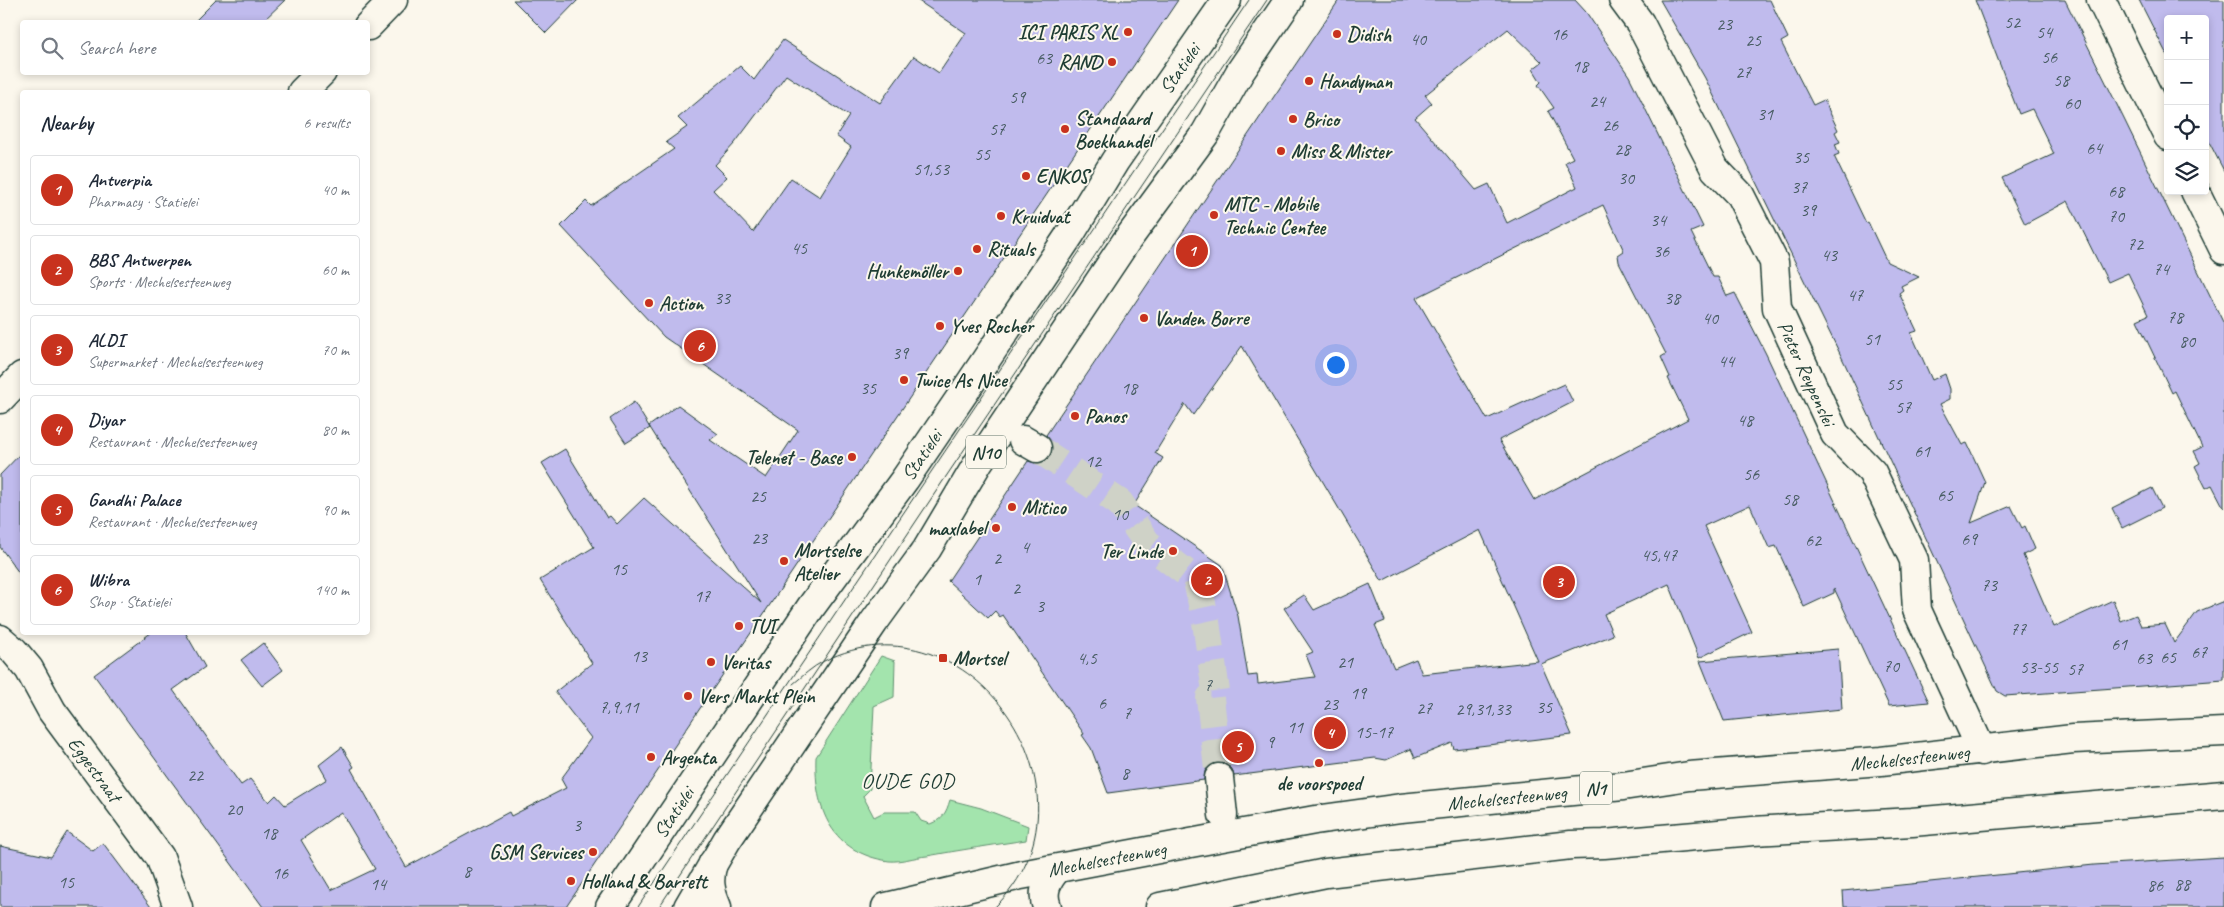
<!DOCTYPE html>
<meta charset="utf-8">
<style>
body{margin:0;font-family:Caveat,sans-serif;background:#f6f6f7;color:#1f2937}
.controls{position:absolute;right:15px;top:15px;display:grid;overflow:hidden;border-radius:5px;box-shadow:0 2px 8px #0003}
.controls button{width:45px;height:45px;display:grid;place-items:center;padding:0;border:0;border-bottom:1px solid #e0e1e3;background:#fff;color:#1f2937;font:25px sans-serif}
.you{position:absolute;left:1335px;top:364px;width:18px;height:18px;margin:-12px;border:4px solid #fff;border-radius:50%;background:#1a73e8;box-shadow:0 0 0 8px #1a73e833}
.badge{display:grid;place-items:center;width:32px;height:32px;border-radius:50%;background:#c8321e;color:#fff;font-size:16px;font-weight:700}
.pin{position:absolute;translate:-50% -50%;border:2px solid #fff;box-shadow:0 1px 5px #0006}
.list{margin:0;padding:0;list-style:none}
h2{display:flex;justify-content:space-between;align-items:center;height:65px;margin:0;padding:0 20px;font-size:21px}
h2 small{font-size:16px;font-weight:400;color:#747a83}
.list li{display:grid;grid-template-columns:32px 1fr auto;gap:15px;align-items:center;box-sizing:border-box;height:70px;margin:0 10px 10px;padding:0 10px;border:1px solid #e0e1e3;border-radius:5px}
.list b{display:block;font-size:19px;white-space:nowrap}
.list p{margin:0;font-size:16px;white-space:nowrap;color:#747a83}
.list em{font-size:16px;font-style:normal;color:#747a83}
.icon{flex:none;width:28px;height:28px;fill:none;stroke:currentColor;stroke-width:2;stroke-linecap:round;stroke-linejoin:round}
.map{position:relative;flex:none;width:2224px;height:907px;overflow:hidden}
.search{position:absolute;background:#fff;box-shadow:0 2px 8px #0003;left:20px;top:20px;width:350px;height:55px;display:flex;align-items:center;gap:12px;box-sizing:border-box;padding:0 18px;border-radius:5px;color:#747a83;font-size:19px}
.panel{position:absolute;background:#fff;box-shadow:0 2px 8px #0003;left:20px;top:90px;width:350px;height:545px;border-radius:5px}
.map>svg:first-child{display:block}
.green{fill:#a3e4ad;stroke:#619070}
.building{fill:#c0bbed;stroke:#1f3d34;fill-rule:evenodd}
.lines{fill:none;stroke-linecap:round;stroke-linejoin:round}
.minor-tunnel{stroke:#cfd2c7;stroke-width:28;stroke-dasharray:28 14;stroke-linecap:butt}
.minor-casing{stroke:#1f3d34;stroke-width:31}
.major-casing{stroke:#1f3d34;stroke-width:31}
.minor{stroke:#fbf7ec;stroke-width:28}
.major{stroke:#fbf7ec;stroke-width:28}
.tram{stroke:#1f3d34;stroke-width:1}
.poi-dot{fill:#c8321e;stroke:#fbf7ec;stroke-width:2}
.labels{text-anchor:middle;stroke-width:4;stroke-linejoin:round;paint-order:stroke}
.number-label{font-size:18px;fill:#475c62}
.shield{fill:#fbf7ec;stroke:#61756b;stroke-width:1}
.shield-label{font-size:19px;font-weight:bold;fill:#1f3d34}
.poi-label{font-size:20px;font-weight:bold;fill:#1f3d34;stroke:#fbf7ec;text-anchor:start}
.street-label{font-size:20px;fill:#1f3d34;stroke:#fbf7ec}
.quarter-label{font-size:22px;letter-spacing:1px;fill:#1f3d34;stroke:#fbf7ec}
</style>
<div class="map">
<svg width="2224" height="907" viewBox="0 0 2224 907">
<rect width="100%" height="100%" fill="#fbf7ec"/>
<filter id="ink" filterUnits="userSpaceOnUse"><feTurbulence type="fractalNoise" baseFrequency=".02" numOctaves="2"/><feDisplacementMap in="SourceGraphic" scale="10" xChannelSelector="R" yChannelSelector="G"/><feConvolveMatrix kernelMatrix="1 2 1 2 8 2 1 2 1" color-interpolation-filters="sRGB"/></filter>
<g filter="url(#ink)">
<path class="green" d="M881,656L895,661L894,697L874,706L870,789L863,796L874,817L884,812H915L921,821L930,824C943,819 946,813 950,800L981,808L1028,826L1026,840C993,845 960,850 927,856C915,857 901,862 889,861C832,853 814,810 816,757Z"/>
<path class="building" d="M216,0H285L262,22H194Z
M513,0H578L546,33Z
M917,0H1178L566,907H263L94,675L152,632H185L205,667L173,690L241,785L250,779L269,802L276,795L285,805L327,779L319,765L342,747L354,767L351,769L406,867L509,812L511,816L566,788L561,779L591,738L555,692L592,663L540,580L594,547L542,463L565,449L607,518L610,516L617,524L644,498L761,603L649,426L678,405L718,434L710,440L766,478L798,430L664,337L561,226L586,201L591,206L674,149L666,142L687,127L678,118L740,66L754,80L783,40L880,103L914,56L939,73L966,33ZM786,75L849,116L836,136L851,147L820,197L791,178L753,232L713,190L727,177L715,165L735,143ZM341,812L375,869L331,890L301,840Z
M1339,0H1575L1586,12L1629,76L1641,100L1703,227L1691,232L1713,277H1718L1727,296L1735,293L1766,354L1929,702L1889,706L1834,588V593L1804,607L1776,546L1769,548L1750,505L1704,526L1752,632L1699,658L1669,584L1604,614L1613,635L1541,664L1572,735L1454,749L1452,743L1415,758L1411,749L1386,760L1375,758L1234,776L1232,769L1226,764L1217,763L1209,766L1205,771L1204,780L1108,793L1091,748L1082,735L1084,734L1003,615L1000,617L995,611L988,618L948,581L1028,461L1038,464L1045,461L1050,456L1053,447L1051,441L1046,435ZM1508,29L1542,62L1533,69L1541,82L1538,85L1554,108L1548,111L1573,158L1565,162L1577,187L1507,223L1489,184L1476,190L1415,118L1432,103L1425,95ZM1603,205L1624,251L1618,255L1619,262L1666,354L1661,357L1670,377L1668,378L1688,419L1534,500L1499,440L1573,402L1564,384L1487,419L1416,298ZM1242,346L1382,581L1480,530L1538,661L1422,674L1416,659L1394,668L1375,625L1385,621L1370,584L1314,610L1304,595L1284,608L1313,652L1306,655L1315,677L1258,684L1257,675L1248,676L1238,616L1222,565L1134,505L1163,458L1155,453L1185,404L1193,415Z
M1660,0H1770L1788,38L1781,42L1813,105L1824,100L1838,130L1835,132L1840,142L1835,144L1839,154L1834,156L1866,223L1868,222L1887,262L1919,277L1901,286L1903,290L1899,293L1917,331L1911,333L1932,380L1945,374L1950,389V399L1940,404L1962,445L1967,443L1985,482L1971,523L2011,506L2022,528L2025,526L2035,549L2023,555L2054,627L2113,600L2121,621L2136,615L2141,626L2165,624L2174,643L2197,612L2224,601V680L2005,696L1997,691L1845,364L1705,78Z
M1975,0H2065L2124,119L2224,324V508L2212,485L2206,488L2195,466L2200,463L2194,451L2202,447L2175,391L2172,393L2137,320L2148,315L2128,273L2108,282L2068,201L2025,224L2002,178L2054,154L2032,109L2019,114Z
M2139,0H2224V171L2205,134V19H2168V57Z
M634,402L650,428L626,443L610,419Z
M22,452V577L0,547V475Z
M2152,488L2162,508L2122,528L2112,508Z
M263,643L283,670L262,686L241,660Z
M1838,649L1842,709L1724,721L1700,661Z
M67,832L93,851L103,843L151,907H0V846L51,857Z
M2224,857V907H1844L1843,891L2094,865Z"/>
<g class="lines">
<path class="minor-tunnel" d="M1037,448L1120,503L1147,543L1197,581L1206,622L1217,698H1210L1219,778"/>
<defs>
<g id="minor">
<path id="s1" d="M1623,0L1640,23L1715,169L1740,195L1774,262L1777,308L1835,434L1872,472L1914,560L1917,610L1982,751"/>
<path d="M2101,0L2168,136"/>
<path d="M368,26L393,0"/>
<path d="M302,92L322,72"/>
<path d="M2195,191L2224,250"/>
<path d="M0,399L22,376"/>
<path d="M1023,440L1037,448"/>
<path id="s2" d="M0,639L14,651L29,669L52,711L160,857L178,907"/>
<path d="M1219,778L1223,815"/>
<path d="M1047,907C1041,892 1047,880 1057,869"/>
</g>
<g id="major">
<path d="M713,863C708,880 710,891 717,907"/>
<path id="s3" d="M610,907L811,607L905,479L967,388L1071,233L1115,161L1227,0"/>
<path d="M688,907L727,840L874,622L927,549L978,463L1125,243L1205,134L1240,72L1289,0"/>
<path id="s4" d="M886,907L1021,875L1217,838L1315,820L1401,808L1623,786L1689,776L1881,761L2073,739L2224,732"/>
<path d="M1160,907L1326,873L1571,845L1604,844L1753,831L1912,822L2224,795"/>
</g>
</defs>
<use href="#minor" class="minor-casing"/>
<use href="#major" class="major-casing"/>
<use href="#minor" class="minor"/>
<use href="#major" class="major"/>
<path class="tram" d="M793,684C803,676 812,667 824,661C970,588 1111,796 995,907
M638,907L1249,0
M659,907L941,484L1267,0"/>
</g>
</g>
<g class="poi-dot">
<circle cx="1128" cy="32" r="5"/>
<circle cx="1337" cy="34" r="5"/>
<circle cx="1112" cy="62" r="5"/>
<circle cx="1309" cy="81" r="5"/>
<circle cx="1293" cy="119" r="5"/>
<circle cx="1065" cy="129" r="5"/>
<circle cx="1281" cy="151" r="5"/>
<circle cx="1026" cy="176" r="5"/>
<circle cx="1214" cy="215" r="5"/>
<circle cx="1001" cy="216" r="5"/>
<circle cx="977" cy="249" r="5"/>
<circle cx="958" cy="271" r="5"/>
<circle cx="649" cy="303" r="5"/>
<circle cx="1144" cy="318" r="5"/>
<circle cx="940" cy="326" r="5"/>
<circle cx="904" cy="380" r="5"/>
<circle cx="1075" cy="416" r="5"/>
<circle cx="852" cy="457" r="5"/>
<circle cx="1012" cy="507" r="5"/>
<circle cx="996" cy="528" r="5"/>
<circle cx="1173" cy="551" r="5"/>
<circle cx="784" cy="561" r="5"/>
<circle cx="739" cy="626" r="5"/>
<rect x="938" y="653" width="10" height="10" rx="2.5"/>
<circle cx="711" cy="662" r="5"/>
<circle cx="688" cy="696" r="5"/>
<circle cx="651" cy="757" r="5"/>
<circle cx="1319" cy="763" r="5"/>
<circle cx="593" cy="852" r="5"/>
<circle cx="571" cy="881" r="5"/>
</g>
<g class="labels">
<g class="number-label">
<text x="2012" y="28">52</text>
<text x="1724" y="30">23</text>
<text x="2044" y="38">54</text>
<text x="1559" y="40">16</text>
<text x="1418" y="45">40</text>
<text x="1753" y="46">25</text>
<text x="2049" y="63">56</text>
<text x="1044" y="64">63</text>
<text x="1580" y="72">18</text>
<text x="1743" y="78">27</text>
<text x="2061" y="86">58</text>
<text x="1017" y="103">59</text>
<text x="1597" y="107">24</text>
<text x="2072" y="109">60</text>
<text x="1765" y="120">31</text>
<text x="1610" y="131">26</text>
<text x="997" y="135">57</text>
<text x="2094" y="154">64</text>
<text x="1622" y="155">28</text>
<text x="982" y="160">55</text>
<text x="1801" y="163">35</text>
<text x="931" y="175">51,53</text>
<text x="1626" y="184">30</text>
<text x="1799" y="193">37</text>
<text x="2116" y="197">68</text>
<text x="1808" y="216">39</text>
<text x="2116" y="222">70</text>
<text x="1658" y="226">34</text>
<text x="2135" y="250">72</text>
<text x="799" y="254">45</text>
<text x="1661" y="257">36</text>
<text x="1829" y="261">43</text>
<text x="2161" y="275">74</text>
<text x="1855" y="301">47</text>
<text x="722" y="304">33</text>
<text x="1672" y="304">38</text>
<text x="2175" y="323">78</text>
<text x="1710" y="324">40</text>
<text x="1872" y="345">51</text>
<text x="2187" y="347">80</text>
<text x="900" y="359">39</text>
<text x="1726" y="367">44</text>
<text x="1894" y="390">55</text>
<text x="868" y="394">35</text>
<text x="1129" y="394">18</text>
<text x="1903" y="413">57</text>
<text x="1745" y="426">48</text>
<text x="1922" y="457">61</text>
<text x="1093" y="467">12</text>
<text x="1751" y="480">56</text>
<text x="1945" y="501">65</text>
<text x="758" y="502">25</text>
<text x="1790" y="505">58</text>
<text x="1120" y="520">10</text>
<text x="759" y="544">23</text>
<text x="1969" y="545">69</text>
<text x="1813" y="546">62</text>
<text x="1025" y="553">4</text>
<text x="1659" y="561">45,47</text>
<text x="997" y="564">2</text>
<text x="619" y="575">15</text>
<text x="977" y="585">1</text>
<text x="1989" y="591">73</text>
<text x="1016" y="594">2</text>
<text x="702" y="602">17</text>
<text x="1040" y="612">3</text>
<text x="2018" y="635">77</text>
<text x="2119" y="650">61</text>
<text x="2199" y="658">67</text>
<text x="639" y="662">13</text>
<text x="2168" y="663">65</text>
<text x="1087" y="664">4,5</text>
<text x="2144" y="664">63</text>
<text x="1345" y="668">21</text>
<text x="1891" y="672">70</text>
<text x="2039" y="673">53-55</text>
<text x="2075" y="675">57</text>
<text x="1208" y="691">7</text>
<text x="1358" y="699">19</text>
<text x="1102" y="709">6</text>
<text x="1330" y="710">23</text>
<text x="619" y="713">7,9,11</text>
<text x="1544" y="713">35</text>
<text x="1424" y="714">27</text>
<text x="1483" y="715">29,31,33</text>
<text x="1127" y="719">7</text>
<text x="1295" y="733">11</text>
<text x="1374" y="738">15-17</text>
<text x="1270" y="748">9</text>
<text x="1125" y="779">8</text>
<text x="195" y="781">22</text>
<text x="234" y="815">20</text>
<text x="577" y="831">3</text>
<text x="269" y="839">18</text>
<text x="467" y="877">8</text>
<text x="280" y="879">16</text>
<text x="66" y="888">15</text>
<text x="378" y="890">14</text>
<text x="2182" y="890">88</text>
<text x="2155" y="891">86</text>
</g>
<g class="shield">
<rect x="966" y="435.5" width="40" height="33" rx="4"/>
<rect x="1580" y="771.5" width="32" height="33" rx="4"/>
</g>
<g class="shield-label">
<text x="986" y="459">N10</text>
<text x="1596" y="795">N1</text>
</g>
<g class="poi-label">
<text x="1118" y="39" text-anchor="end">ICI PARIS XL</text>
<text x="1347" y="41">Didish</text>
<text x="1102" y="69" text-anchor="end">RAND</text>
<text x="1319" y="88">Handyman</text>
<text x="1075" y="125">Standaard<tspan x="1075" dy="23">Boekhandel</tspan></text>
<text x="1303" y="126">Brico</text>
<text x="1291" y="158">Miss &amp; Mister</text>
<text x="1036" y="183">ENKOS</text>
<text x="1224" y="211">MTC - Mobile<tspan x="1224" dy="23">Technic Centee</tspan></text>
<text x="1011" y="223">Kruidvat</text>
<text x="987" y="256">Rituals</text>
<text x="948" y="278" text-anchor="end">Hunkemöller</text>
<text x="659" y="310">Action</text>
<text x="1154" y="325">Vanden Borre</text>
<text x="950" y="333">Yves Rocher</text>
<text x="914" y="387">Twice As Nice</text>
<text x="1085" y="423">Panos</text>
<text x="842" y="464" text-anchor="end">Telenet - Base</text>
<text x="1022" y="514">Mitico</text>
<text x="986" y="535" text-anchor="end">maxlabel</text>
<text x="794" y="557">Mortselse<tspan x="794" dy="23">Atelier</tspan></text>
<text x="1163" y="558" text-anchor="end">Ter Linde</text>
<text x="749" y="633">TUI</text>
<text x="953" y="665">Mortsel</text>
<text x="721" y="669">Veritas</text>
<text x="698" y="703">Vers Markt Plein</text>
<text x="661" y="764">Argenta</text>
<text x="1319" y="790" text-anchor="middle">de voorspoed</text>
<text x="583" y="859" text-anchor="end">GSM Services</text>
<text x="581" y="888">Holland &amp; Barrett</text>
</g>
<g class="street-label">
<text dy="7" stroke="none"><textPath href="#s3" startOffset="1014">Statielei</textPath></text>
<text dy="7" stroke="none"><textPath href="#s1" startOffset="422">Pieter Reypenslei</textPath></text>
<text dy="7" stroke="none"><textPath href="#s3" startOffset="549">Statielei</textPath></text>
<text dy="7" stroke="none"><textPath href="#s4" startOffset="1036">Mechelsesteenweg</textPath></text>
<text dy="7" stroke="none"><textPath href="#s2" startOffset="162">Eggestraat</textPath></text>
<text dy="7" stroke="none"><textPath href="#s4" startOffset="631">Mechelsesteenweg</textPath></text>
<text dy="7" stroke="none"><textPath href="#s3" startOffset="114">Statielei</textPath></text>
<text dy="7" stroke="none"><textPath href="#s4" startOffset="226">Mechelsesteenweg</textPath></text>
</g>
<g class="quarter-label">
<text x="908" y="788">OUDE GOD</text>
</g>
</g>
</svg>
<div class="controls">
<button>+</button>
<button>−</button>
<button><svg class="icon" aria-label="locate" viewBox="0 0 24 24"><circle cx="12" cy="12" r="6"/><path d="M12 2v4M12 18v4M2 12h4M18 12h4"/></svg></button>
<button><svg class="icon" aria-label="layers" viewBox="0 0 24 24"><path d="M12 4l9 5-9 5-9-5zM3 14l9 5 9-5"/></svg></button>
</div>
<div class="you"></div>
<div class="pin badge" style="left:1192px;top:251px">1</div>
<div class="pin badge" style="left:1207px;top:580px">2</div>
<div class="pin badge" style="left:1559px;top:582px">3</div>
<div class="pin badge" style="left:1330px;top:733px">4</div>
<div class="pin badge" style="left:1238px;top:747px">5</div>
<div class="pin badge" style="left:700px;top:346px">6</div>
<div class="search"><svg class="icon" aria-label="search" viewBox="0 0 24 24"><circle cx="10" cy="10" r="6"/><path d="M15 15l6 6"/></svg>Search here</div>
<section class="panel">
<h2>Nearby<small>6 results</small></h2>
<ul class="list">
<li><span class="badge">1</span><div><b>Antverpia</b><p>Pharmacy · Statielei</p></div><em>40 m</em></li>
<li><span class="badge">2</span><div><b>BBS Antwerpen</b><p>Sports · Mechelsesteenweg</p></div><em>60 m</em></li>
<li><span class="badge">3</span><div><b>ALDI</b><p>Supermarket · Mechelsesteenweg</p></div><em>70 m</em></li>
<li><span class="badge">4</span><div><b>Diyar</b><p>Restaurant · Mechelsesteenweg</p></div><em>80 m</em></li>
<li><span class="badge">5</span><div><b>Gandhi Palace</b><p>Restaurant · Mechelsesteenweg</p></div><em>90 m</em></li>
<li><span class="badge">6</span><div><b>Wibra</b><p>Shop · Statielei</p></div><em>140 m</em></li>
</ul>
</section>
</div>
